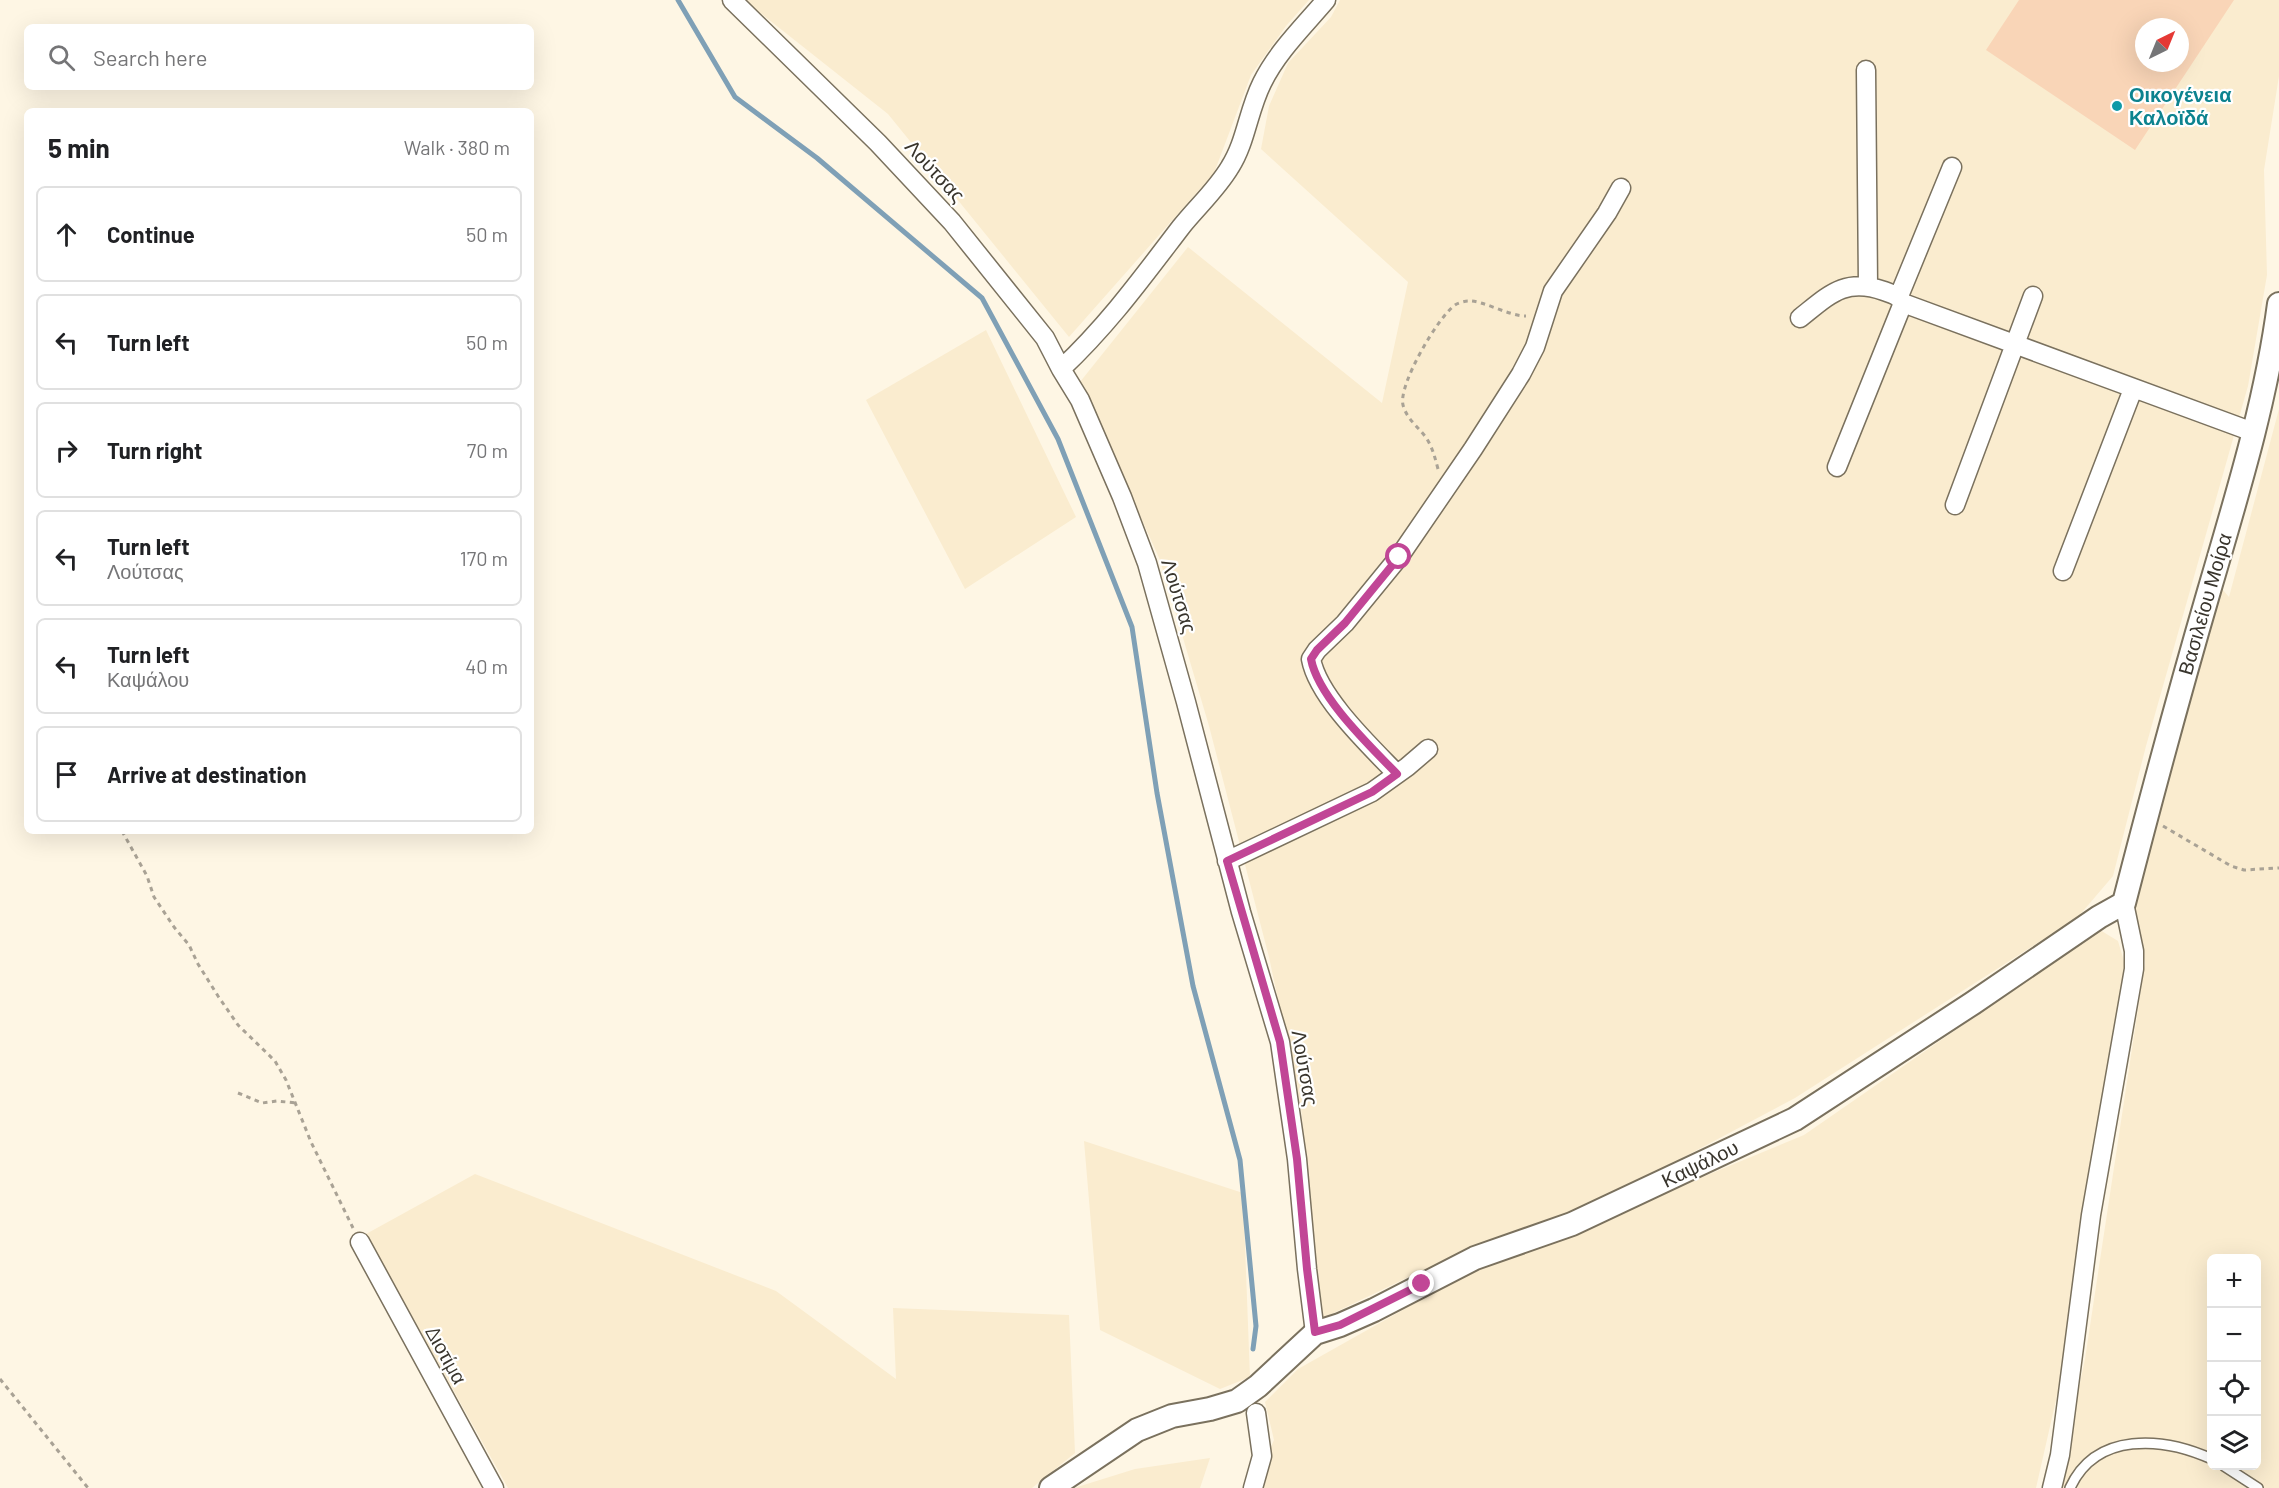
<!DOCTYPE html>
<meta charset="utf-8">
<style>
body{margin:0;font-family:Barlow,sans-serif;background:#f6f6f6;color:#202124}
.controls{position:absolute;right:18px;bottom:18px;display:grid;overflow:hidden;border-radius:9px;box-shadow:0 6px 24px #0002}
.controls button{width:54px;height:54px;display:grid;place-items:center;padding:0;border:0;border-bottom:2px solid #e0e0e0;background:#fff;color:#202124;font:30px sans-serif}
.compass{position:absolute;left:2135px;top:18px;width:54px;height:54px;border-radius:50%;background:#fff;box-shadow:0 6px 24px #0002;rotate:43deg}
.stop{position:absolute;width:18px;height:18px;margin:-14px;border:4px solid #c14696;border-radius:50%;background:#fff}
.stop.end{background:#c14696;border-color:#fff;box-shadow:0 2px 6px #0008}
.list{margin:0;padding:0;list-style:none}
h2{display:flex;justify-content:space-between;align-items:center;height:78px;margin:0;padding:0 24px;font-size:26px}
h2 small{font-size:20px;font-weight:400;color:#757577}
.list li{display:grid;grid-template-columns:39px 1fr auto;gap:18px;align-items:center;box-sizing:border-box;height:96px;margin:0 12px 12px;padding:0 12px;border:2px solid #e0e0e0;border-radius:9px}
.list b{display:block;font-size:22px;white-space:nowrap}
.list p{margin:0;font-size:20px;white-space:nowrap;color:#757577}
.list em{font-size:20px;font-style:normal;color:#757577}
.icon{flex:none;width:33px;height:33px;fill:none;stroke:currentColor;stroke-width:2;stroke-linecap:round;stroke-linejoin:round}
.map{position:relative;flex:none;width:2279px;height:1488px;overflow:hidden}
.search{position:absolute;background:#fff;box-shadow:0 6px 24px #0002;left:24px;top:24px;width:510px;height:66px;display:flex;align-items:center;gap:15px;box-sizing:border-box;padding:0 21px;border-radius:9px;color:#757577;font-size:22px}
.panel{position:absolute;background:#fff;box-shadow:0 6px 24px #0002;left:24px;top:108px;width:510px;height:726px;border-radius:9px}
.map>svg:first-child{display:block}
.built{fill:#faeccf;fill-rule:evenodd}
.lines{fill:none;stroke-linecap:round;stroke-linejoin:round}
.stream{stroke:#7fa0b6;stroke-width:5}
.building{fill:#f9d5b7;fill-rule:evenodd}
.service-casing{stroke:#7a715e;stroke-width:12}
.minor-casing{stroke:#7a715e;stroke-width:21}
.tertiary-casing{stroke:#7a715e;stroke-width:26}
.path{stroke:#a9a295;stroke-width:3;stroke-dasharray:4.5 4.5;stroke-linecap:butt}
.service{stroke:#fff;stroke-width:9}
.minor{stroke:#fff;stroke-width:18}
.tertiary{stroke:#fff;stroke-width:22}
.route{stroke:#c14696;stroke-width:8}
.culture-dot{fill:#0f9aa8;stroke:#fff;stroke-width:2}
.labels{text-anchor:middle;stroke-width:4.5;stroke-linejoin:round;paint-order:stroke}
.culture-label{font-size:20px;font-weight:bold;fill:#0d838f;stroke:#fff;text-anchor:start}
.street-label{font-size:20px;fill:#39352d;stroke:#fff}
</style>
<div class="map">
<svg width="2279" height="1488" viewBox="0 0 2279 1488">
<rect width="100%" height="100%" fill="#fef6e4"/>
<path class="built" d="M744,0H1309L1286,26L1251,75L1214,173L1069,337L888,114Z
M1340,0H2279V76L2264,170L2267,275L2248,386L2146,746L2113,876L2078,917L1795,1098L1571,1217L1417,1273L1321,1319L1301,1108L1269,957L1209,726L1160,560L1080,382L1188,247L1382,403L1408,282L1261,149L1269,106L1288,63L1331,17ZM2144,27H2180V63H2144Z
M986,330L1076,517L965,589L866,400Z
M2279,409V1488H2058L2085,1359L2145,963L2135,908L2154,821L2217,583L2229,597ZM2212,1258H2256V1466H2212Z
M2100,930L2118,941L2126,968L2071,1334L2036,1488H1253L1274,1440L1265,1402L1298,1369L1465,1275L1804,1135Z
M1084,1141L1243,1193L1250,1377L1220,1389L1100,1330Z
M475,1174L776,1291L896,1379L893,1308L1069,1315L1075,1453L1032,1488H508L366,1234Z
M1210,1458L1200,1488H1074L1135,1469Z"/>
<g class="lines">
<path class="stream" d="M678,0L735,97L817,158L982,298L1058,439L1132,627L1157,793L1193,986L1240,1160L1256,1326L1253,1349"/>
</g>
<path class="building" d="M2019,0H2234L2135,150L1986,50ZM2144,27H2180V63H2144Z"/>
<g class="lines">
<defs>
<path id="service" d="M2224,1466L2258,1488
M2070,1488C2096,1431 2163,1437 2212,1459"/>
<path id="minor" d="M732,0L878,143L952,222L1045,338L1061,369L1080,400L1122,497L1147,563L1186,702L1241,912L1280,1042L1297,1159L1307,1269L1315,1333
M1866,70L1868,285
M1899,296L1952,167
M1800,318C1829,295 1845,277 1884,291C1892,294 1898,295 1903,303L2253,432
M1061,369C1108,325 1142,278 1181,227C1197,207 1217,189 1230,167C1246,142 1248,111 1262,83C1277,52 1304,26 1326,0
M1837,467L1903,303
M1955,505L2033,296
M2063,571L2133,389
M1397,774C1370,746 1318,697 1311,659L1317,650L1345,623L1399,557L1473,449L1521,374L1535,347L1553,291L1607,213L1621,188
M1227,861L1372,792L1407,767L1428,749
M360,1242L494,1488
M1253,1488L1262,1456L1256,1413
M2052,1488L2060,1455L2091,1215L2134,969V951L2124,903"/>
<path id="tertiary" d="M1051,1488L1137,1430L1172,1416L1210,1409L1237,1401L1258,1386L1315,1333L1340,1325L1374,1310L1475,1258L1572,1224L1795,1119L1973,1003L2099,917L2124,903C2151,798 2179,694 2209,591C2237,495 2266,402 2279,304"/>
</defs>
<use href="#service" class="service-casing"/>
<use href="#minor" class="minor-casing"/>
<use href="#tertiary" class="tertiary-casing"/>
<path class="path" d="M1438,469C1435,458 1433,449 1427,439C1419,427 1407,420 1403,405C1398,385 1438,317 1455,305C1458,303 1465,301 1468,301C1483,300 1508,316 1526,316
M2163,826L2231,866L2244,870L2279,868
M122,831L147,876L154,897L174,927L189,945L198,964L218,996L238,1025L275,1061L286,1080L311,1142L353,1228
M238,1093L262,1103L277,1101L296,1103
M0,1379L88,1488"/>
<use href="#service" class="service"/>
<use href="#minor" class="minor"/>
<use href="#tertiary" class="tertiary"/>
</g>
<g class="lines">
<path class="route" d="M1399,557L1345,623L1317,650L1311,659C1318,697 1370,746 1397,774L1372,792L1227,861L1280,1042L1297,1159L1307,1269L1315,1332L1340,1325L1422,1284"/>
</g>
<circle class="culture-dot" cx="2117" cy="106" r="6"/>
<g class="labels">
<g class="culture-label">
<text x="2129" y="102">Οικογένεια<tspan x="2129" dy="23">Καλοϊδά</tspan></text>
</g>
<g class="street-label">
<text transform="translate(935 171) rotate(47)" y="7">Λούτσας</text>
<text transform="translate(1179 596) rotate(73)" y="7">Λούτσας</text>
<text transform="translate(2205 604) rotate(-74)" y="7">Βασιλείου Μοίρα</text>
<text transform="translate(1305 1068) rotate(80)" y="7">Λούτσας</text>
<text transform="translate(1700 1164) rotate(-26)" y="7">Καψάλου</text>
<text transform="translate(446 1355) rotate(61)" y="7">Διοτίμα</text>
</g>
</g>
</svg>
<div class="controls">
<button>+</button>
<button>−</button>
<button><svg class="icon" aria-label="locate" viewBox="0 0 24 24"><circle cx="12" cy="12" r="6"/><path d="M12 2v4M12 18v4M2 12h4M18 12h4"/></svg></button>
<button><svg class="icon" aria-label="layers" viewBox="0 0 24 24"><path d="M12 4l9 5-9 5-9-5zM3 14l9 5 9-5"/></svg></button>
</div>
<svg class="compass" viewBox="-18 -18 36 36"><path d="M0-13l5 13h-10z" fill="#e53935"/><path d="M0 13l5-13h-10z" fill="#757577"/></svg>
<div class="stop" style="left:1399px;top:557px"></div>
<div class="stop end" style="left:1422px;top:1284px"></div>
<div class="search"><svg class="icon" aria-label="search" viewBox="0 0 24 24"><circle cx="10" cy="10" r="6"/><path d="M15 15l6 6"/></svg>Search here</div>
<section class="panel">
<h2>5 min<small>Walk · 380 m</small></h2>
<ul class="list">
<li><svg class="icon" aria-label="ahead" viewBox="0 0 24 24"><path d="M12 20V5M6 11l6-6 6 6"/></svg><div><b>Continue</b></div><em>50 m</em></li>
<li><svg class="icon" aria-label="left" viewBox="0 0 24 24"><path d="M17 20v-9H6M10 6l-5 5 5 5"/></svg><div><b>Turn left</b></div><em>50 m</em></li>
<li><svg class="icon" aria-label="right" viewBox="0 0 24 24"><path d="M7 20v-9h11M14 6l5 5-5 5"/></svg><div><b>Turn right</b></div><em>70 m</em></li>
<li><svg class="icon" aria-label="left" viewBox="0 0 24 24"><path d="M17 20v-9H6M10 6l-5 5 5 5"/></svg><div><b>Turn left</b><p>Λούτσας</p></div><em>170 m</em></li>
<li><svg class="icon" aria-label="left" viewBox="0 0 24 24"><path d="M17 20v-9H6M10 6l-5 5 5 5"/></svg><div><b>Turn left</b><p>Καψάλου</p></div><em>40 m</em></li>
<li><svg class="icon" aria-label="arrive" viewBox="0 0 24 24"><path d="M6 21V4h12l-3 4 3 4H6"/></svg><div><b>Arrive at destination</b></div></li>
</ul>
</section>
</div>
